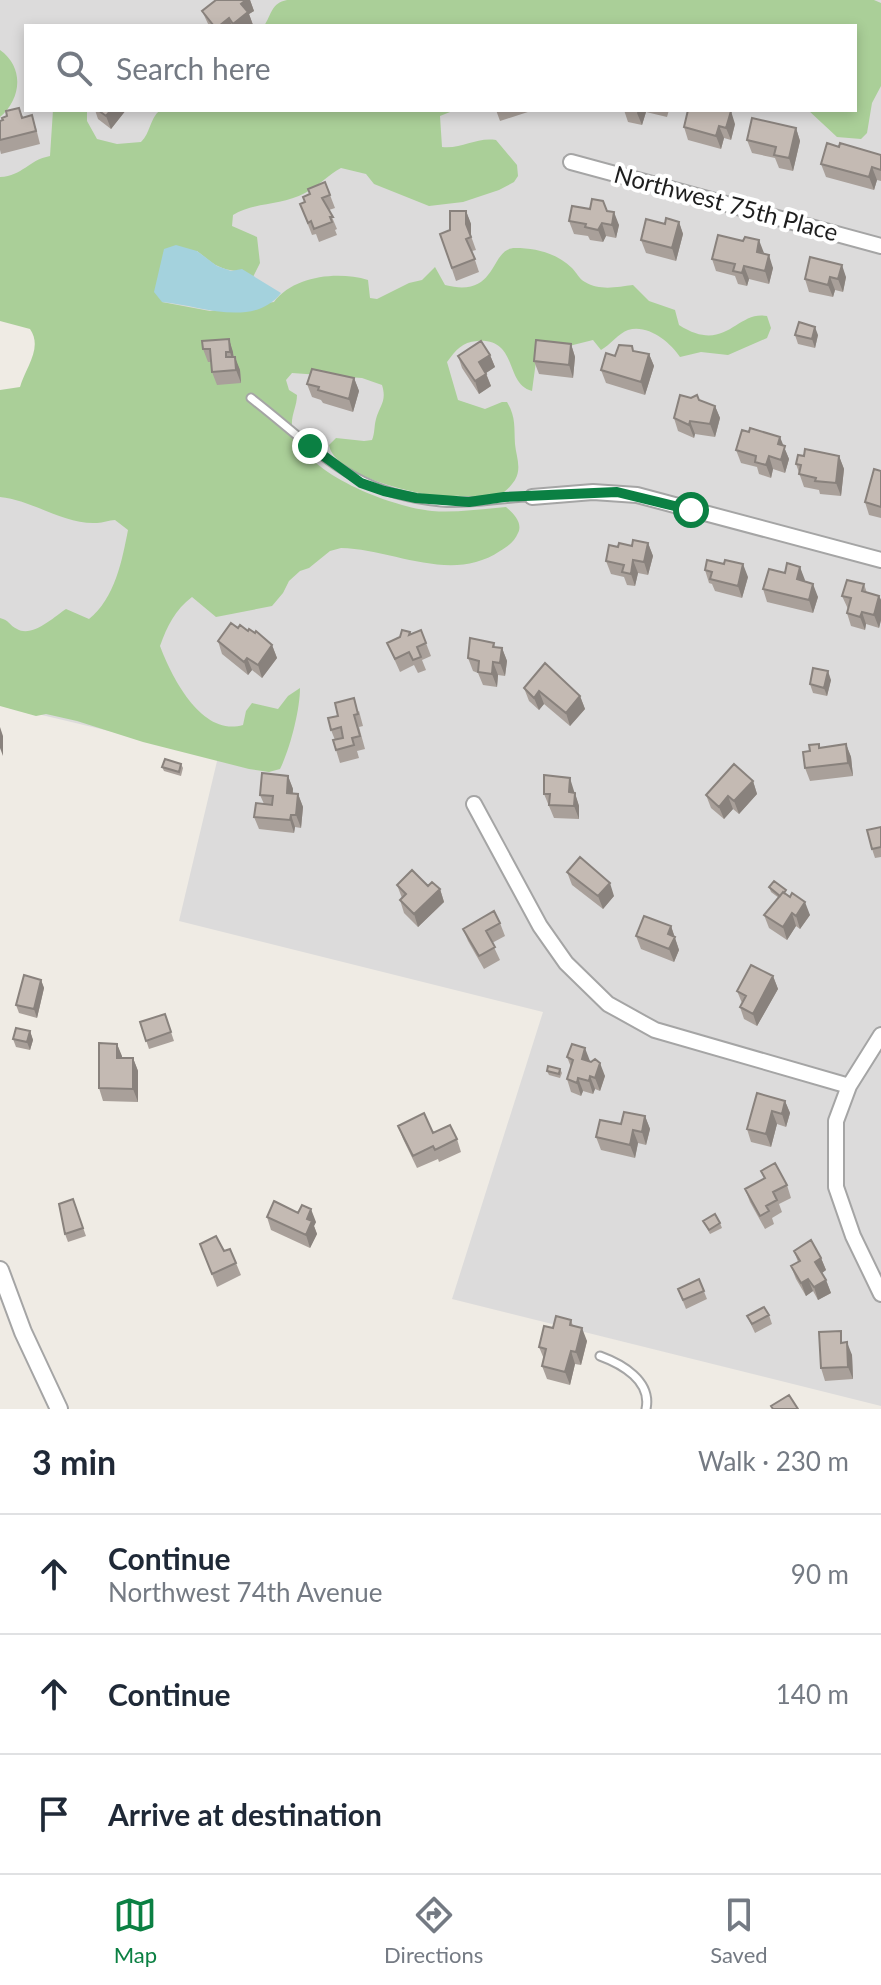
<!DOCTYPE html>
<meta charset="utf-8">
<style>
body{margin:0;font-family:Lato,sans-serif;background:#f6f6f7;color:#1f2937}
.stop{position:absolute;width:24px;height:24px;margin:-18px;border:6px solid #0b8043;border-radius:50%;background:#fff}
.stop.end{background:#0b8043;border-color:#fff;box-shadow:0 2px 8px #0008}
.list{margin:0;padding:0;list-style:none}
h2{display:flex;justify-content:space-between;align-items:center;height:104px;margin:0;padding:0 32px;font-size:34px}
h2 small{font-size:26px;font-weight:400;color:#747a83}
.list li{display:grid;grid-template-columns:52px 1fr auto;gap:24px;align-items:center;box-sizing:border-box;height:120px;padding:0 32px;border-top:2px solid #e0e1e3}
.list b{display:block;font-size:30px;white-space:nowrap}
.list p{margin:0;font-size:26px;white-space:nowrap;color:#747a83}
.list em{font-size:26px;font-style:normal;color:#747a83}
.icon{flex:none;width:44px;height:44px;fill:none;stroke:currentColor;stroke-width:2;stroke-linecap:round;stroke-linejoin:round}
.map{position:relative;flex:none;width:881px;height:1409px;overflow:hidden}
.search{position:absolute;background:#fff;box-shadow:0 4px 12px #0003;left:24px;right:24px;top:24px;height:88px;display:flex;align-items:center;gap:20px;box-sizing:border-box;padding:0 28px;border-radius:0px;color:#747a83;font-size:30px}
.sheet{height:464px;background:#fff}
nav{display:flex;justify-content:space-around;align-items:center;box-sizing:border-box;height:112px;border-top:2px solid #e0e1e3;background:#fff;font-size:22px;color:#747a83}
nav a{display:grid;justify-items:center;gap:4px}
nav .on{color:#0b8043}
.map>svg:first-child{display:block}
.residential{fill:#dcdbdb;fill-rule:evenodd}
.forest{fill:#aacf98}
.water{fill:#a4d2dd}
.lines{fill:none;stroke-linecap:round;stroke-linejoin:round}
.service-casing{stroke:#a5a5a5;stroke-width:11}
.minor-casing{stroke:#a5a5a5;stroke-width:18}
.tertiary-casing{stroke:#a5a5a5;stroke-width:20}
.service{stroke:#fff;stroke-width:7}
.minor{stroke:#fff;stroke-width:14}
.tertiary{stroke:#fff;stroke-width:16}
.wall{fill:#a9a09a}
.shaded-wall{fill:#89827d}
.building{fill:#c4bab3;stroke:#89827d;stroke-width:2}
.route{stroke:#0b8043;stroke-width:10}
.labels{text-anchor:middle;stroke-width:8;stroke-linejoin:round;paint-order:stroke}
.street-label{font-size:24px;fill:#1e1e1e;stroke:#fff}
</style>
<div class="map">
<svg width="881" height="1409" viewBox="0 0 881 1409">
<rect width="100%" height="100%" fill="#efebe4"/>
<path class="residential" d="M0,0H881V1406L452,1299L543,1012L179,921L218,757L0,705V489L133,280L0,246ZM26,26H855V110H26Z"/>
<path class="forest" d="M287,0H874L881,3V86L872,103L867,133L861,139L837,137L808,110H855V26H264C272,14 271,3 287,0Z
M0,50C25,68 21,99 0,117Z
M53,110H87V121L97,139L117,144L141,142C151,132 149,120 160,110H455L440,116L442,147C463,149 476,137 496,140L517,165L518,176L514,182L499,190L463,202L429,206L374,184L366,174L341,168C328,175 317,187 305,193C281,206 253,202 233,215L232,226L257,237L260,263L253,277C240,268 233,273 220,267C212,264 205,257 197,251L162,302L210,311L274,302C294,276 337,271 368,280L370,298L377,299L409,283L422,280L435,267L445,285C499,299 489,248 515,248C536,248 556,253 572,268C577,273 579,279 585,282C600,291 617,287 633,285L649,301L675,310L679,325C726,355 736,310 767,316L771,328L767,338L728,355L701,352L680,357C670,342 648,324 628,330C619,333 610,345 601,350L593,340L537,354L532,391C504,384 519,338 477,341C462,342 456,350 447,362L458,400L485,409L502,402H507C516,417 514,427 515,444C516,456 522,468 515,480C511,486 504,494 497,496C484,500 473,496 460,496C452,495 444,498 436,496C409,492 334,475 329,445L336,438L364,441L372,440C375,433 374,426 376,419C380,405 387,401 382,385L362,378L292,373L286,380L289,390L297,395C297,408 289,418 293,431C304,474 392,507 432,511C456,513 482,509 506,507C514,514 523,523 518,533C515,541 507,547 500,551C451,584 393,549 341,548L330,551L309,568L300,571L289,581L283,593L272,606L216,617L192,597C175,610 167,626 160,646C172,678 202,737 243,725L246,711L252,703L278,709L288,696L300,688C300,710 290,749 280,769L269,772L249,769L143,742L77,721L46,714L36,716L0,706V618C9,620 9,625 17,629C32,638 54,617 66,609L89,619C115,598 122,561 128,530L115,520C109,520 103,523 97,523C65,525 32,500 0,497V390L20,387C26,367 43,348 30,329L0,321V177C23,176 28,160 50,156Z"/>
<path class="water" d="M176,245L197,251L217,266L231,271L242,269L281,293C253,329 199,305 162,302L154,292L164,249Z"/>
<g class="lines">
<defs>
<path id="service" d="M251,398C317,449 351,494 441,502C471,505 502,497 532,497
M600,1356C622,1364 652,1381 646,1409"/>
<path id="minor" d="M571,162L881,246
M532,497L593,492L637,495L881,560
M474,804L540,926L566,963L608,1004L655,1030L849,1086
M881,1035L849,1086L836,1121V1187L853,1236L881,1294"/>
<path id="tertiary" d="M0,1270L23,1332L59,1409"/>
</defs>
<use href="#service" class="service-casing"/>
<use href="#minor" class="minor-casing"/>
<use href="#tertiary" class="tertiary-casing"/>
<use href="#service" class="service"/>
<use href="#minor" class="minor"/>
<use href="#tertiary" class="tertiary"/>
</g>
<path class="wall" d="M216,0H250L254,11L249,14L253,25L209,26L202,11Z
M19,108L23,117L36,128L40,144L1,154L0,150V121L3,120Z
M95,110H126L111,129L98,119Z
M496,110H534L500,121Z
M624,110H669L667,117L646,112L642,125L628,122Z
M735,124L731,140L724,138L721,149L688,140L684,127Z
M796,128L800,141L793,171L779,168L775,158L752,153L747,140Z
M839,147L881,155V181L877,180L874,190L826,177L821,164Z
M325,182L335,208L329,210L337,229L335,230L337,235L319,242L316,234L312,235L300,204L305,202L310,194Z
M466,211L471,224V236L476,250L472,251L479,272L456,281L440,234L450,230Z
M607,211L619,225L616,238L606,236L603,242L590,240L588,236L574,234L569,221Z
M679,222L683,234L676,261L646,253L641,240L665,224Z
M764,254L773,268L769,284L749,279L747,286L738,284L735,276L716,271L712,259Z
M810,257L846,277L843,292L835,290L833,297L809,292L805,279Z
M795,335H818L815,348L798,344Z
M229,339L234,357L240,370L241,383L217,385L212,372L211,362H208L203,349Z
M571,344L575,357L573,378L539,374L534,361Z
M634,351L649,354L654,366L645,395L606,383L601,370L615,356Z
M490,355L495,367L486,373L491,386L479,394L462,368L458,356Z
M354,378L359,391L353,412L323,403L321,400L312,397L307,384Z
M699,400L715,406L720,418L715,437L695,434L694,438L678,431L674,418Z
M783,445L789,459L785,473L773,469L771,478L759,474L757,467L741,463L736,450Z
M804,456H839L844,469L841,496L820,494L819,490L804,487L796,464Z
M881,471V518L869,515L865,502Z
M648,543L653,556L648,575L638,573L635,586L627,585L624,577L611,574L606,561L618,547Z
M800,567L804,581L818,597L813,613L767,602L763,589L785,573Z
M705,570L748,577L742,598L715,591L712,584L709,583Z
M864,584L867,593L879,596L881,600V620L879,628L866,624L865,630L851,626L847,613L848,609L842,596Z
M238,628L272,645L277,658L262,678L252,670L248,675L222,654L218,641Z
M411,634L426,643L431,656L422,660L426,670L418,673L414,665L400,672L387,643Z
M494,643L495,647L502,648L507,661L505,676L498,675L497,687L483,685L478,673L473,671L468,658Z
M831,680L827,696L813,693L810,684Z
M524,688L580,696L585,709L570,726L544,704L539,710L529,701Z
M359,711L363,726L359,727L365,749L357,751L359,758L340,763L336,750L335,740L331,730Z
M846,744L851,757L853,776L810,781L805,768L810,751L820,748Z
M181,764L183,768L181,776L164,771L162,767Z
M288,776L293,789V793L298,794L303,807L301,828L295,827L294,833L259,829L254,817L264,804L260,795Z
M753,781L757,794L739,814L733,809L724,819L711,808L706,795Z
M574,791L579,806V819L554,818L544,794Z
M881,827V857L875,858L872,849Z
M567,872L614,896L603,909L572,885Z
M397,885L428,886L440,889L444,902L418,927L404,913L400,900L402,898Z
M769,887L788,895L810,915L800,929L796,926L787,940L769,928L764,915L779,898L771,892Z
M500,923L505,936L492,943L500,960L484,969L468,941L463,929Z
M671,926L679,950L674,962L641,949L636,936Z
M773,976L778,989L757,1026L744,1019L740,1007L742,1003L737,991Z
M41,980L44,988L37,1018L19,1013L16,1005Z
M165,1014L174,1041L149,1049L140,1022Z
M30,1031L33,1040L30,1050L16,1047L13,1039Z
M117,1044L122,1058H133L138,1071V1102L103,1101L99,1088Z
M567,1057L590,1062L605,1076L600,1091L595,1089L593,1094L583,1091L581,1096L571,1092L567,1079L571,1067Z
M560,1069L562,1073L560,1078L549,1075L547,1071Z
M785,1101L790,1113L786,1127L777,1124L771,1147L751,1142L747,1129Z
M645,1116L650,1129L646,1145L638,1143L635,1158L601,1150L596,1137L621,1124Z
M398,1126L457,1139L461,1152L439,1162L438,1159L417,1168L403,1139Z
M761,1171L787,1185L791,1198L779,1204L782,1212L772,1218L774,1224L765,1229L750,1202L745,1189L764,1179Z
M73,1199L86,1236L68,1242L65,1234Z
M298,1213L316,1222L314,1226L317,1234L310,1248L271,1230L267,1217Z
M703,1221L720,1223L722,1228L710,1234Z
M200,1244L236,1263L241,1275L217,1287Z
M794,1251L821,1258L826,1270L822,1273L826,1280L831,1293L818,1300L813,1291L806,1296L796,1279L791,1266L798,1262Z
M699,1279L707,1299L686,1309L678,1289Z
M769,1315L772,1324L755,1333L747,1316Z
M571,1320L573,1326L587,1341L581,1365L575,1364L570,1385L547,1379L542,1366L544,1359L539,1347L553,1328Z
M845,1343L852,1355L853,1379L825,1381L821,1368Z"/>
<path class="shaded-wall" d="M246,0H250L254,11L249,14L253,25L234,26L233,24L241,4Z
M229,18L232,26H219Z
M111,110H126L111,129L106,116Z
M638,110H645L646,112L642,125L637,113Z
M731,111L735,124L731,140L726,128Z
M719,126L724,138L721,149L716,136Z
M796,128L800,141L793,171L789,158Z
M872,167L877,180L874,190L869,177Z
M466,211L471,224V237L466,224Z
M614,212L619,225L616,238L612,225Z
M679,222L683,234L676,261L672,248Z
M602,223L606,236L603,242L598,230Z
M759,240L764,253L757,252Z
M769,255L773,268L769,284L765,271Z
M842,265L846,277L843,292L838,279Z
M744,266L749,279L747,286L742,273Z
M830,277L835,290L833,297L828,285Z
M815,327L818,335L815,348L812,339Z
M229,339L233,352L234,365L230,352Z
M571,344L575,357L573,378L569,365Z
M649,354L654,366L645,395L641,382Z
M490,355L495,367L483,375L479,362Z
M235,357L240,370L241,383L236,370Z
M486,374L491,386L479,394L475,381Z
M354,378L359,391L353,412L349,399Z
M715,406L720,418L715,437L710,424Z
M690,421L695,434L694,438L689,425Z
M780,437L789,459L785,473L781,460L778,444Z
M769,456L773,469L771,478L766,465Z
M839,456L844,469L841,496L836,483Z
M648,543L653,556L648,575L644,562Z
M633,560L638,573L635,586L631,574Z
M743,564L748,577L742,598L738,586Z
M800,567L805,580L802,592L797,579Z
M813,584L818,597L813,613L809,600Z
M879,596L881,600V620L879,628L874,615Z
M862,612L866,624L865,630L860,617Z
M272,645L277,658L262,678L258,665Z
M502,648L507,661L505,676L500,663Z
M247,658L252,670L248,675L244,662Z
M493,662L498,675L497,687L492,674Z
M828,671L831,680L827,696L824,688Z
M539,691L544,704L539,710L534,698Z
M580,696L585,709L570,726L566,713Z
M0,727L3,736V756L0,748Z
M846,744L851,757L853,776L848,763Z
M288,776L293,789L291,805L287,793Z
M570,778L574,791V805L569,792Z
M753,781L757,794L739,814L734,801Z
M575,793L579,806V819L574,806Z
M298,794L303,807L301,828L296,815Z
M728,796L733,809L724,819L719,807Z
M291,815L295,827L294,833L290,820Z
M610,883L614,896L603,909L598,896Z
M440,889L444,902L418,927L414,914Z
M805,902L810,915L800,929L796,916Z
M792,913L796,926L787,940L783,927Z
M671,926L679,950L674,962L669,949L668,934Z
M773,976L778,989L757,1026L753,1014Z
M41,980L44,988L37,1018L34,1009Z
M30,1031L33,1040L30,1050L27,1042Z
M117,1044L122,1056V1071L117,1058Z
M585,1048L590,1061L586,1072L582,1059Z
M133,1058L138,1071V1102L133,1089Z
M600,1063L605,1076L600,1091L595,1078Z
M590,1076L595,1089L593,1094L589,1081Z
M578,1078L583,1091L581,1096L577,1083Z
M785,1101L790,1113L786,1127L782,1114Z
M772,1111L777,1124L771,1147L766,1134Z
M645,1116L650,1129L646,1145L642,1132Z
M633,1130L638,1143L635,1158L630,1145Z
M311,1209L316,1222L314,1226L317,1234L310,1248L306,1235L307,1219Z
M821,1258L826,1270L819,1275L815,1262Z
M808,1279L813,1291L806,1296L801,1283Z
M826,1280L831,1293L818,1300L814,1287Z
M582,1328L587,1341L581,1365L576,1352Z
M847,1342L852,1355L853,1379L848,1367Z
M571,1351L575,1364L570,1385L565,1372Z"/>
<path class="building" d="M216,0H246L241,4L248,12L233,24L229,18L219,26H214L202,11Z
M19,108L22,118L32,115L36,131L0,140V121L3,120L2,118L7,116L6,111Z
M98,110H111L106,116Z
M688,110H726L731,111L726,128L719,126L716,136L684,127Z
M752,118L796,128L789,158L774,155L776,147L747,140Z
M827,143L839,147L840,143L881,155V170L872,167L869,177L821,164Z
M325,182L330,195L322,198L333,217H330L332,222L314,229L311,221L308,223L300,204L305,202L303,197L310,194L308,189Z
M592,199L603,201L607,211L614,212L612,225L602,223L598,230L585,227L586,224L569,221L572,206L590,209Z
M450,211H466V224L471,237L466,239L475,259L452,268L440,234L450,230Z
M666,218L679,222L672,248L641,240L646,219L665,224Z
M718,235L743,241L745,237L759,240L757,252L769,255L765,271L744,266L742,273L733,271L735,264L712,259Z
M810,257L842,265L838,279L830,277L828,285L805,279Z
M799,322L815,327L812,339L795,335Z
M229,339L230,352H226V357H235L236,370L212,372L210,349H203L202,341Z
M536,340L571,344L569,365L534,361Z
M481,341L490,355L479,362L486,374L475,381L458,356Z
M619,345L632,346L633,351L649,354L641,382L601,370L606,353L615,356Z
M312,369L354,378L349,399L318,390L319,387L307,384Z
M680,395L691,398L697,395L699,400L715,406L710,424L690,421L689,425L674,418Z
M750,428L780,437L778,444L785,446L781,460L769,456L766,465L755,462L756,456L736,450L742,430L749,432Z
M805,449L839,456L836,483L815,481L816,478L799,474L801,465L796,464L798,455L804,456Z
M874,469L881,471V507L865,502Z
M633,540L648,543L644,562L633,560L631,574L622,572L624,565L606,561L609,545L618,547L619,543L632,546Z
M707,560L724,564L725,560L743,564L738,586L710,579L712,572L705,570Z
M787,563L800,567L797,579L813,584L809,600L763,589L769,569L785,573Z
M847,580L864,584L862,591L879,596L874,615L862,612L860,617L847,613L851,598L842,596Z
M231,623L238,628L240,625L248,631L249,629L255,633L256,631L272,645L258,665L247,658L244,662L218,641Z
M402,630L410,632L409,635L421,630L426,643L417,647L421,657L413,660L409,652L395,659L387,643L400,637Z
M470,638L494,643L493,647L502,648L500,663L493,662L492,674L478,672L479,661L468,658Z
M545,663L580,696L566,713L539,691L534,698L524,688Z
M813,668L828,671L824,688L810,684Z
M354,698L358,714L354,715L360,736L352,738L354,745L336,750L333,740L343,738L341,727L331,730L328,718L338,716L335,703Z
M819,744V748L846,744L848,763L805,768L803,752L810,751L809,745Z
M165,759L181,764L179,772L162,767Z
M734,764L753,781L734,801L728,796L719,807L706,795Z
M262,773L288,776L287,793L298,794L296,815H291L290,820L254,817L256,803L272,805L273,796L260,795Z
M544,775L570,778L569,792L575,793L574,806L549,805L550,794H544Z
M881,827V847L872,849L867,830Z
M580,857L610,883L598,896L567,872Z
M412,870L428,886L432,882L440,889L414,914L400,900L406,894L397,885Z
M774,881L786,890L784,893L783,892L780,896L769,887Z
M783,892L790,897L792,893L805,902L796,916L792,913L783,927L764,915Z
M494,911L500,923L486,931L495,947L479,956L463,929Z
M644,916L671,926L668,934L675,937L669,949L636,936Z
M751,965L773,976L753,1014L740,1007L746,996L737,991Z
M24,975L41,980L34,1009L16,1005Z
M165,1014L171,1032L146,1041L140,1022Z
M16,1028L30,1031L27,1042L13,1039Z
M99,1043L117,1044V1058H133V1089L99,1088Z
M572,1044L585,1048L582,1059L591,1062L595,1059L600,1063L595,1078L590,1076L589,1081L578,1078L577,1083L567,1079L573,1060L567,1057Z
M548,1066L560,1069L559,1074L547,1071Z
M757,1093L785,1101L782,1114L772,1111L766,1134L747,1129Z
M624,1112L645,1116L642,1132L633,1130L630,1145L596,1137L600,1120L621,1124Z
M424,1113L433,1133L450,1125L457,1139L435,1150L433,1146L413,1156L398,1126Z
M775,1163L787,1185L773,1192L777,1200L766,1206L769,1211L760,1216L745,1189L765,1178L761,1171Z
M73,1199L83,1228L65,1234L59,1204Z
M274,1201L298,1213L302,1205L311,1209L307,1219L312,1221L306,1235L267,1217Z
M715,1214L720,1223L709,1230L703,1221Z
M216,1236L224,1251L230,1249L236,1263L212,1274L200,1244Z
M811,1240L821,1258L815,1262L826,1280L814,1287L808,1279L801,1283L791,1266L800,1261L794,1251Z
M699,1279L704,1291L683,1300L678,1289Z
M764,1307L769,1315L752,1324L747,1316Z
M556,1316L571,1320L570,1325L582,1328L576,1352L571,1351L565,1372L542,1366L546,1349L539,1347L544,1326L553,1328Z
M841,1331V1343L847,1342L848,1367L821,1368L819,1332Z
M789,1395L798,1409H773L771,1406Z"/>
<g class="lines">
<path class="route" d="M310,446L361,483L384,491L416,498L469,502L504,497L617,492L691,510"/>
</g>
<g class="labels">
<g class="street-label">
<text transform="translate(726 204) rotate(15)" y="8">Northwest 75th Place</text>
</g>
</g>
</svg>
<div class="stop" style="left:691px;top:510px"></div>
<div class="stop end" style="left:310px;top:446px"></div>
<div class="search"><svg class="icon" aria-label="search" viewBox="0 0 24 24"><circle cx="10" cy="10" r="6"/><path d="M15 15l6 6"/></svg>Search here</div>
</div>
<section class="sheet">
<h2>3 min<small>Walk · 230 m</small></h2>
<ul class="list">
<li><svg class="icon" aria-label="ahead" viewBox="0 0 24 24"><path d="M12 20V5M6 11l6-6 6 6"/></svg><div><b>Continue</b><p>Northwest 74th Avenue</p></div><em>90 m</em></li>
<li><svg class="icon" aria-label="ahead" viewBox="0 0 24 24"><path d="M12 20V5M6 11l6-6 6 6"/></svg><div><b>Continue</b></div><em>140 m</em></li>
<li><svg class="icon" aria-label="arrive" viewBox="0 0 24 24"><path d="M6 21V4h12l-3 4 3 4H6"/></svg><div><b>Arrive at destination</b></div></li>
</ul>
</section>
<nav>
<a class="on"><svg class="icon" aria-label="map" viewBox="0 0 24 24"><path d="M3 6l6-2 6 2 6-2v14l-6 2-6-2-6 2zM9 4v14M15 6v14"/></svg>Map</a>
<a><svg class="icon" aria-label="directions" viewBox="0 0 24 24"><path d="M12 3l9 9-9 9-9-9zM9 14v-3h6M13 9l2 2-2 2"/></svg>Directions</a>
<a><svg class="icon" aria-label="saved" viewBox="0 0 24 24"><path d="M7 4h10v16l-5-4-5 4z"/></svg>Saved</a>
</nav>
